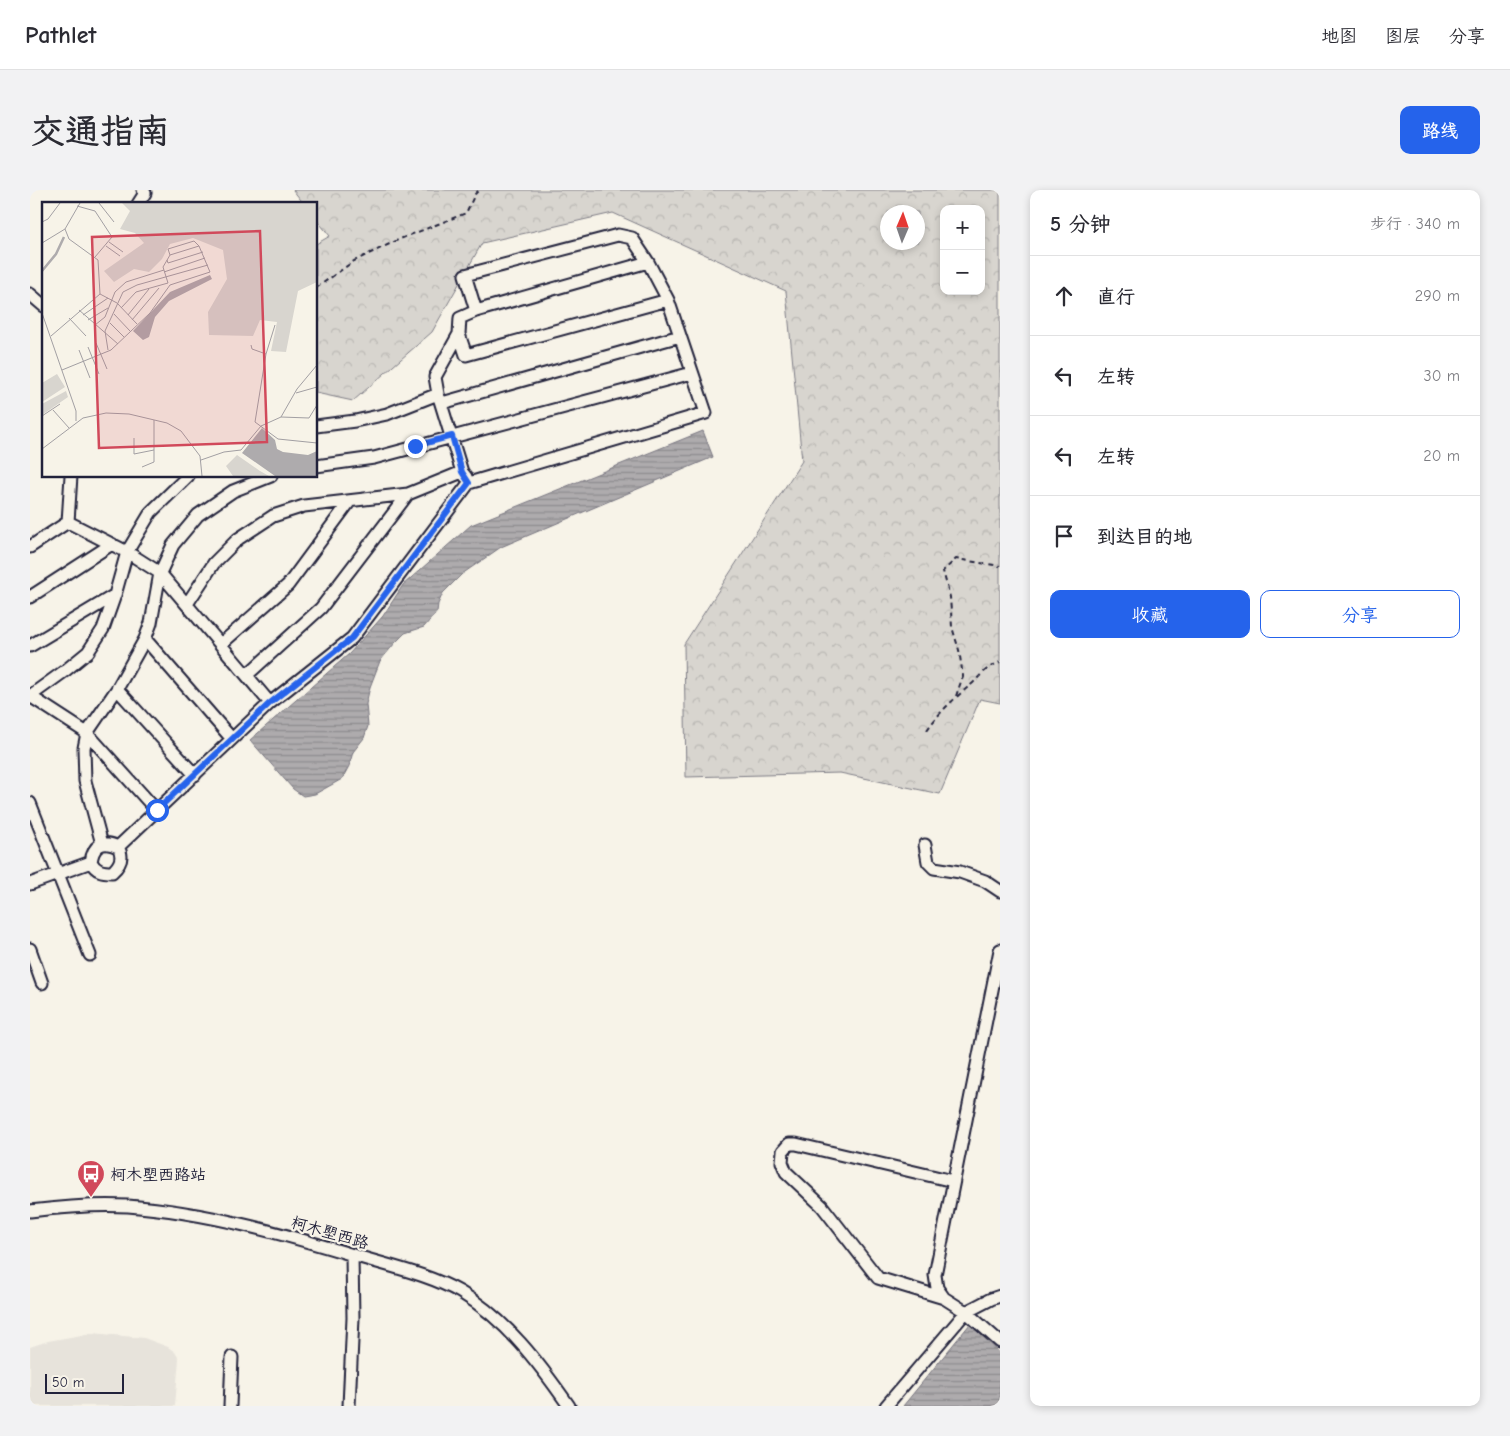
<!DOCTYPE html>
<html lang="zh">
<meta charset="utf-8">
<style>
body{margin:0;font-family:"Comic Neue","LXGW WenKai TC",sans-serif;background:#f2f2f3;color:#2b2b33}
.controls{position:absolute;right:15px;top:15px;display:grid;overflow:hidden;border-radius:10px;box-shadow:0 2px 8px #0003}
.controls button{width:45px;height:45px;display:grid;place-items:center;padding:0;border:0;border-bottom:1px solid #e1e1e2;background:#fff;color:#2b2b33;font:25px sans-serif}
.compass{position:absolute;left:850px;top:15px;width:45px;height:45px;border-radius:50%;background:#fff;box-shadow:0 2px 8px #0003;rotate:2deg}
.scale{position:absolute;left:15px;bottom:12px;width:79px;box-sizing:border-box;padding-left:5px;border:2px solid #22223b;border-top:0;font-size:14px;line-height:18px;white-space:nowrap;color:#22223b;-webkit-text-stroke:4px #f7f3e8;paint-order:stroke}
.stop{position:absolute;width:15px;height:15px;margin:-11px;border:4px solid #2563eb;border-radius:50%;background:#fff}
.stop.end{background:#2563eb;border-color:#fff;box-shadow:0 1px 5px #0008}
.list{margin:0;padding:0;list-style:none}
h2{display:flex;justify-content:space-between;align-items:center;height:65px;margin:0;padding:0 20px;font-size:21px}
h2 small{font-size:16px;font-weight:400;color:#7c7c81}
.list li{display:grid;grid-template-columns:32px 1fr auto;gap:15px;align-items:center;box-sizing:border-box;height:80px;padding:0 20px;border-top:1px solid #e1e1e2}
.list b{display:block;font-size:19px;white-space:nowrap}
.list em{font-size:16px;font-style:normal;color:#7c7c81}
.actions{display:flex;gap:10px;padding:15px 20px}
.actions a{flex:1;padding:11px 0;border:1px solid #2563eb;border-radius:10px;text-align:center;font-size:18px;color:#2563eb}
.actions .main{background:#2563eb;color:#fff}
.icon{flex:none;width:28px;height:28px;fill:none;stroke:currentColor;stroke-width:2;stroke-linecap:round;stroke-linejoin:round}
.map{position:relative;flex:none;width:970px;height:1216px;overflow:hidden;border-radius:10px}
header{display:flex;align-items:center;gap:30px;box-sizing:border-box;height:70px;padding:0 25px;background:#fff;border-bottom:1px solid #e1e1e2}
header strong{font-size:24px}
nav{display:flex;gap:28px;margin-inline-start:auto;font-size:18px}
.intro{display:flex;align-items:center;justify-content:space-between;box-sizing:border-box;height:120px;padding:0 30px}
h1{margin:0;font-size:35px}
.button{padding:12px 22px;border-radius:10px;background:#2563eb;color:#fff;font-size:18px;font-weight:700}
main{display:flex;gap:30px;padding:0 30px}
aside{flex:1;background:#fff;border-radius:10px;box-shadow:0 2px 8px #0003}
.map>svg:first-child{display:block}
.built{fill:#e7e3db}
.forest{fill:url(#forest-crowns);stroke:#7d7c85;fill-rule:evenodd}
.water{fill:url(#water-rules);stroke:#76747f}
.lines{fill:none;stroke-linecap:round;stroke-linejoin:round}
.minor-casing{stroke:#22223b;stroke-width:15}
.path{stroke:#22223b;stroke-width:2;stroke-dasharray:5 4;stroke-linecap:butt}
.minor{stroke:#f7f3e8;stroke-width:11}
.route{stroke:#2563eb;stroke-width:6}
.labels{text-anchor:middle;stroke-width:4.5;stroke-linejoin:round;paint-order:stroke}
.poi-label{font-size:16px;fill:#22223b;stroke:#f7f3e8;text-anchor:start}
.street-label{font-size:16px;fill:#22223b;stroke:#f7f3e8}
.inset-river{fill:none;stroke:#aeabad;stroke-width:2.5}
.inset-road{fill:none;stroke:#a29fa3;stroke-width:1}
.view{fill:#d1495b;fill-opacity:0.15;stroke:#d1495b;stroke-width:2.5}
.inset-edge{fill:none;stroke:#22223b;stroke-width:2.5}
</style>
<header>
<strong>Pathlet</strong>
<nav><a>地图</a><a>图层</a><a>分享</a></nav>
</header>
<div class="intro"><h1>交通指南</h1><a class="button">路线</a></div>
<main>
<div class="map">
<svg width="970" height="1216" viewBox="0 0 970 1216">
<defs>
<pattern id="forest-crowns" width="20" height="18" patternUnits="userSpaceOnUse" patternTransform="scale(1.25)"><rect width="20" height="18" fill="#d8d5cf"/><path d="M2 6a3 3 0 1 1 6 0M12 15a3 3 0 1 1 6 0" fill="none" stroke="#b9b7b3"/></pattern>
<pattern id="water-rules" width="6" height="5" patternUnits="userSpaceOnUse" patternTransform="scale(1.25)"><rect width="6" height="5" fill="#aeabad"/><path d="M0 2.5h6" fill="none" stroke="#8d8b8e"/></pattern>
</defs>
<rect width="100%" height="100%" fill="#f7f3e8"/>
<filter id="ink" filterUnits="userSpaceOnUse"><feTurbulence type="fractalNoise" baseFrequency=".02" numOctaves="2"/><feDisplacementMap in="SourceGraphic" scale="10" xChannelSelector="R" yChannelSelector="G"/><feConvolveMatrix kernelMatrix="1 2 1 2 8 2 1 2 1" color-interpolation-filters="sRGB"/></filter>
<g filter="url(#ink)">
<path class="built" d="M63,1143L114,1148L138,1157L145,1162L149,1169L145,1216H0V1157L18,1151Z"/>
<path class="forest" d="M263,0H970V513L950,509L910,604L810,583L656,587L654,454L772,271L756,101L583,23L452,53L402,142L323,211L286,203V54L300,46L286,29V14H274ZM914,19H951V101H914ZM858,22H888V52H858Z"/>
<path class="water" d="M673,241L683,267L471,357L432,384L413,403L408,414L407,422L394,437L375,443L365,453L350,471L340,497L336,514L338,536L334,548L323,562L319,576L312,589L285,604L273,606L263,599L220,550L319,464L353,426L373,395L441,335Z
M940,1134L970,1163V1216H873Z"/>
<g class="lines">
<defs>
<path id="minor" d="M108,14L115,3L113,0
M0,104L14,116
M429,144L436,165L638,110
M412,213L650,146
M286,236L325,231L357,224L408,204
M286,276L344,268L662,183
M436,287L432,282L408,204L405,187L429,144L430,128L446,121
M38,332L41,286
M0,357L38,332L97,362L130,383L240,513
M0,407L82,354
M157,414L184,373L208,349L243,326L274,316L378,304L432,282
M115,449L202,549
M191,454L258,395L320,311
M0,456L85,405
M217,485L291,418L378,304
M87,499L165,585
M0,613L60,765
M127,621L57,543L0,506L36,480L58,462L73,439L85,405L97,362L121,322L158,286
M72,654L55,591L54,558L57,543L87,499L115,449L121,433L130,383L143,355L168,325L203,301L241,286
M895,655L898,672L904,678L930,682L955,691L970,701
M61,672C66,681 72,682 82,682C90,675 94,667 88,657
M0,694L61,672C63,656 72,649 88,657L240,513L322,448L439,293L676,223L638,110L618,72L446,121L435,85L588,45L602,48L618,72
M0,759L12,793
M970,760L905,1085L907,1098L914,1108L936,1122L970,1152
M0,1021C32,1017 65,1014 98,1016C177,1022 254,1044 330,1067C363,1077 400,1085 430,1102C476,1129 509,1173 539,1216
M914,1108L848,1088L792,1016L756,982L752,972L753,961L759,954H766L923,991
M200,1216L202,1167
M319,1216L323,1128L322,1065
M856,1216L936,1122L961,1109L970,1106"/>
</defs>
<use href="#minor" class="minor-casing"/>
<path class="path" d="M286,98L324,71L370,49L436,23L445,4L449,0
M926,506L933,486L929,460L922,437L920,407L913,381L926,369L970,376
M897,540C910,521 925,508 943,493C953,483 956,478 970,472"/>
<use href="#minor" class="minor"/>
</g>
</g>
<g class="lines" filter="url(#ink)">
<path class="route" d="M127,620L240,513L322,448L439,293L432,282L422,246L385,256"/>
</g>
<defs>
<symbol id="bus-pin" viewBox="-11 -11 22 30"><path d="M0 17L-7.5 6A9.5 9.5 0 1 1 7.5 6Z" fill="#d1495b" stroke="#f7f3e8"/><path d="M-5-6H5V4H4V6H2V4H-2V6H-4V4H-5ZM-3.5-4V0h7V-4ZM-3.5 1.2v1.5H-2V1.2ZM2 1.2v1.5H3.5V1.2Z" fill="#fff"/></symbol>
</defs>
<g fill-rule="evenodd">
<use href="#bus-pin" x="45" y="968" width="32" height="43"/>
</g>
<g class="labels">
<g class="poi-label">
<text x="80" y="990">柯木塱西路站</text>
</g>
<g class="street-label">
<text transform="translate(300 1042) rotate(16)" y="6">柯木塱西路</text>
</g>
</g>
<g transform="translate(12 12)">
<rect width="275" height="275" fill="#f7f3e8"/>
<path d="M15,172L23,185L0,200V181ZM24,189L26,195L0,213V202Z" fill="#d8d5cf"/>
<path d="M80,1H275V80L256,89L244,150L229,149L235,120L218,118L211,134L167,133L166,110L185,77L181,48L151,36L128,42L120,57L107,70L92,67L72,80L62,69L102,41L93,31L78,27L88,9ZM195,253L218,269L227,274H191L184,264Z" fill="#d8d5cf"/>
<path d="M168,73L170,77L127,99L113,115L107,135L101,138L91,129L128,90ZM220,226L233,238L235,247L241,250L266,253L275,249V274H233L200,251Z" fill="#aeabad"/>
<path class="inset-river" d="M0,69L14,52L22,35"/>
<path class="inset-road" d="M57,1L72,20M35,4L53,9L70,35L53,55M0,20L6,17L18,1M23,27L27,37L56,58L58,92M67,40L81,50M0,41L23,27L38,1M64,44L78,54M125,58L126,61L161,50M122,70L163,56M126,81L121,65L128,53M79,106L94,90L126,81M37,108L76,142M0,111L34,209V219M72,112L88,129M41,113L66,96M86,113L107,87M27,116L44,134M46,118L66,106M90,118L117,86M68,121L82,135M53,123L63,115L73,90L84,80L122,68M233,123L224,152L213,220L236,237L275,241M9,134L58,92L75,101L95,122M54,141L65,167M209,143L210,147L224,152M46,145L57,172M37,148L48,176M66,148L63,129L81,90L95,83L166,63M20,168L69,148L108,111L128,83L168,70L157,44L128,53L126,47L152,39L157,44M254,191L275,185M11,208L27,226M0,214L18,202M239,215L267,216L275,203M92,236V252L112,248M0,247L41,216L64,211L87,212L125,221L139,229L158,254L160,274M159,258L182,250L199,248L219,224L239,215L255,187L275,163M100,265L112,260V218"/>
<path class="view" d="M218,29L225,240L57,246L50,35Z"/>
<rect width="275" height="275" class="inset-edge"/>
</g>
</svg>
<div class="controls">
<button>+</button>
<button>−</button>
</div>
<svg class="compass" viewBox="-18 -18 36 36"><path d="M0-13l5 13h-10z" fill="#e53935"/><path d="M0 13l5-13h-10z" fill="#7c7c81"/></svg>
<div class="scale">50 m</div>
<div class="stop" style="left:127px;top:620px"></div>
<div class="stop end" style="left:385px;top:256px"></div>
</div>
<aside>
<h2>5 分钟<small>步行 · 340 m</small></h2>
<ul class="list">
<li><svg class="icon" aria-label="ahead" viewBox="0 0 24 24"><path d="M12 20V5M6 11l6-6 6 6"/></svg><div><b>直行</b></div><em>290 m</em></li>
<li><svg class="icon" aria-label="left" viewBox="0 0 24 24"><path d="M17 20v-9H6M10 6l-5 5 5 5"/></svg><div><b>左转</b></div><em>30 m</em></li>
<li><svg class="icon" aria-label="left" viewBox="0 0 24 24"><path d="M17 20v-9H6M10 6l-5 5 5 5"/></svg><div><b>左转</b></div><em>20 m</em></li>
<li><svg class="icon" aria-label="arrive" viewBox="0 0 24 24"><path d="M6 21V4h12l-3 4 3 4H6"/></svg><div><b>到达目的地</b></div></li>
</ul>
<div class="actions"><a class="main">收藏</a><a>分享</a></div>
</aside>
</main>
